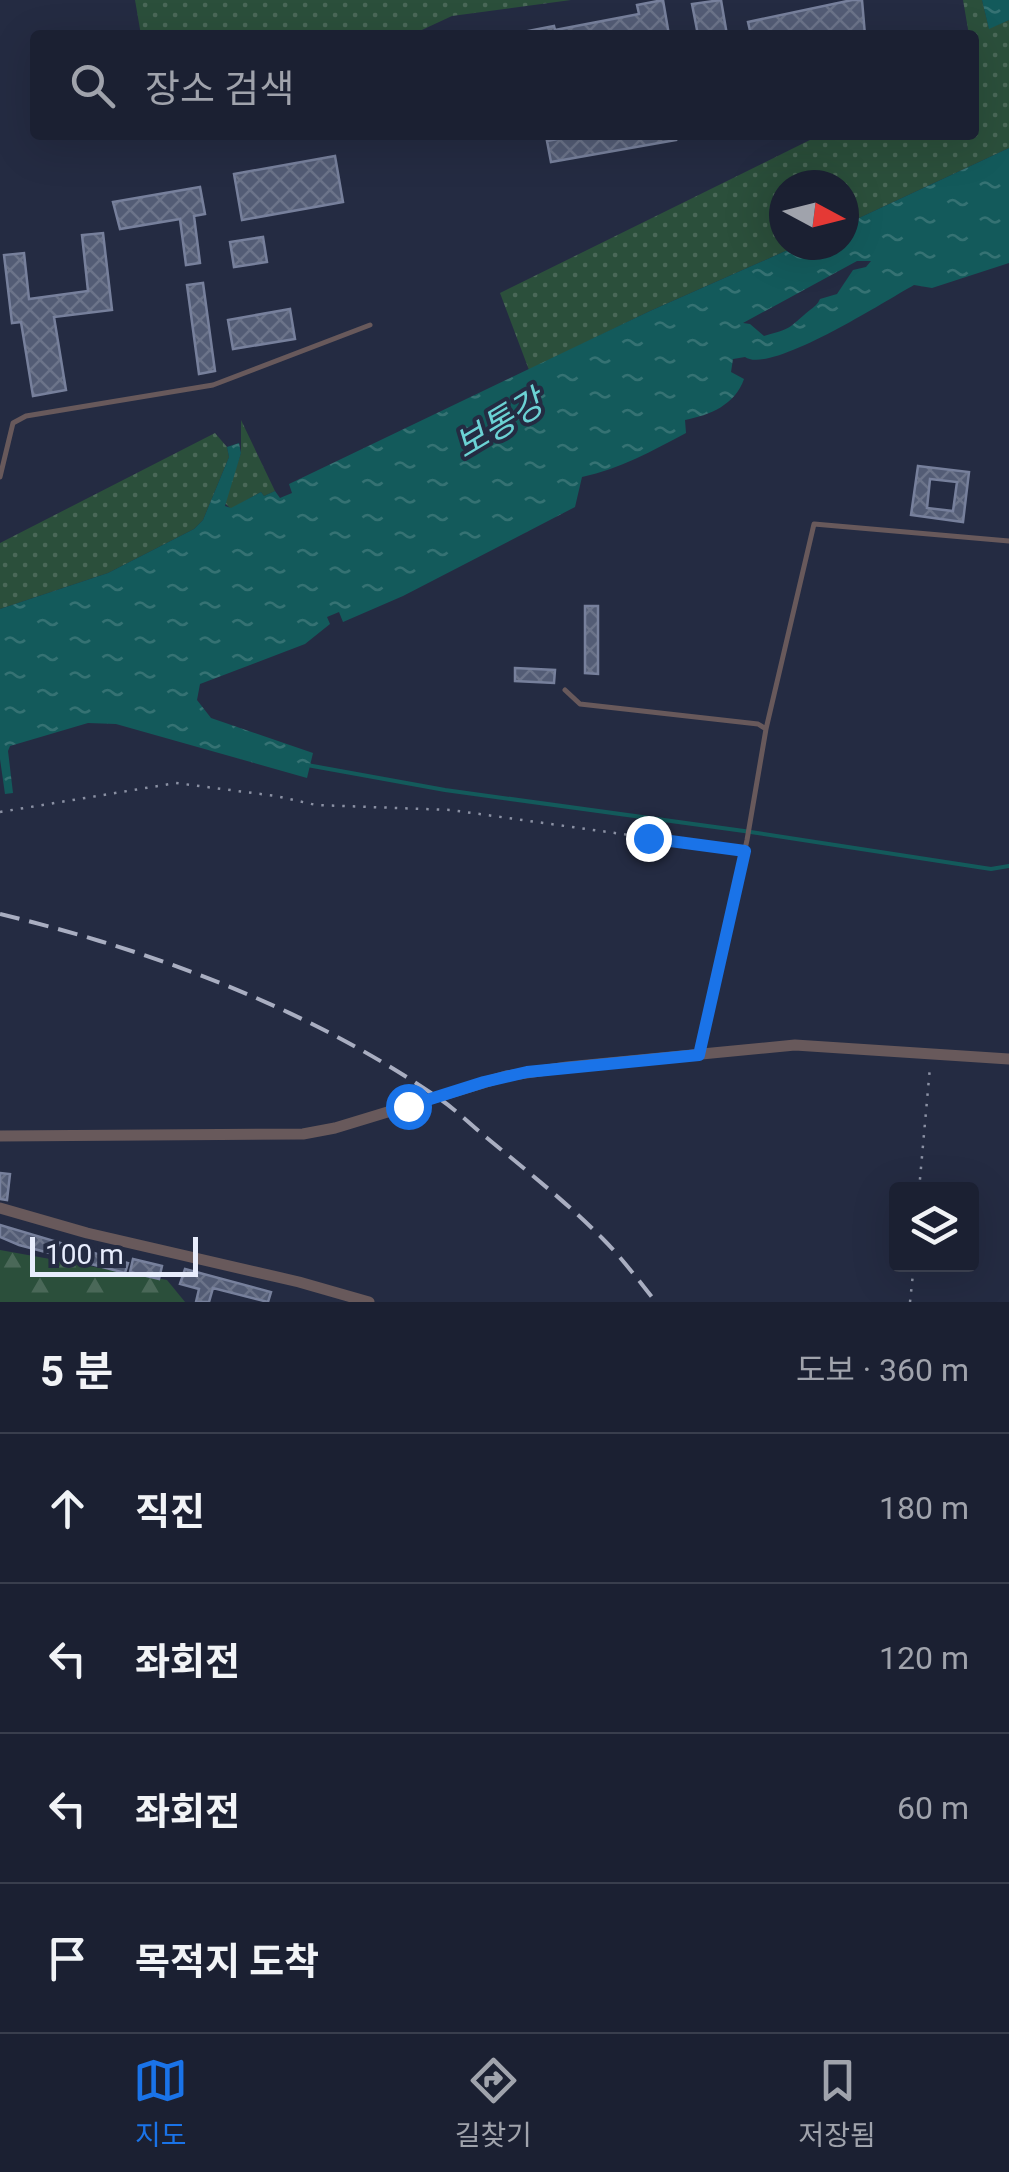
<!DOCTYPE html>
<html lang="ko">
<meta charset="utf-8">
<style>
body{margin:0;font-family:Roboto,"Noto Sans KR",sans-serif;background:#24283a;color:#f1f3f6}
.controls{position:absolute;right:30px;bottom:30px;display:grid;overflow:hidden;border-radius:10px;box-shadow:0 10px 40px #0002}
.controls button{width:90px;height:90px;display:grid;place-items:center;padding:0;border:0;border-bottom:2px solid #393e4d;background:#1b2032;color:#f1f3f6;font:50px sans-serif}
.compass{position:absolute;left:769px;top:170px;width:90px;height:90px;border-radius:50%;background:#1b2032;box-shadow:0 10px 40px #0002;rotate:97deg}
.scale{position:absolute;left:30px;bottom:25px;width:168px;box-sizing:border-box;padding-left:10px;border:5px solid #e7ecfc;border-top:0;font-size:28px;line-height:35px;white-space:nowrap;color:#e7ecfc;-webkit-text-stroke:8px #242b42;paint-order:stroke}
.stop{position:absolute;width:30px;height:30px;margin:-22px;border:8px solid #1a73e8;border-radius:50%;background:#fff}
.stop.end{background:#1a73e8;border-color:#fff;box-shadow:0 2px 10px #0008}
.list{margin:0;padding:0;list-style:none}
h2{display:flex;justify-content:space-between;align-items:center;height:130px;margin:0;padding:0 40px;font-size:42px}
h2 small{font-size:32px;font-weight:400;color:#a0a3ac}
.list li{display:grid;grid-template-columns:65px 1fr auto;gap:30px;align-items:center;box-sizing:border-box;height:150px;padding:0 40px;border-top:2px solid #393e4d}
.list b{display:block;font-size:38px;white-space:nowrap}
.list em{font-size:32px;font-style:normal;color:#a0a3ac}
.icon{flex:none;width:55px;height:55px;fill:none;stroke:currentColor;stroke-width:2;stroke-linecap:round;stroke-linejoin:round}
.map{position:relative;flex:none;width:1009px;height:1302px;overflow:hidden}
.search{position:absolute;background:#1b2032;box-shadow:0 10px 40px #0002;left:30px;right:30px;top:30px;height:110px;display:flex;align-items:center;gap:25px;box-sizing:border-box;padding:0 35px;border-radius:10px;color:#a0a3ac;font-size:38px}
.sheet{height:730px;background:#1b2032}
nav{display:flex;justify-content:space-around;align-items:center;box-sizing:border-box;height:140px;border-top:2px solid #393e4d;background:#1b2032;font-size:28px;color:#a0a3ac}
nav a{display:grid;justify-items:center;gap:5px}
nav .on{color:#1a73e8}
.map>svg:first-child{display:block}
.grass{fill:url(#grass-dots)}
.forest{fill:url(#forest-firs)}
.water{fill:url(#water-ripples);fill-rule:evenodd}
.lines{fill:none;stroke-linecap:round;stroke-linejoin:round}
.stream{stroke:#135a5b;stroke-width:4}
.building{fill:url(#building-cross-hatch);stroke:#77809c;stroke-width:2.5;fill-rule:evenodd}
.path{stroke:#8a90a3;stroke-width:2.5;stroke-dasharray:2.5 8;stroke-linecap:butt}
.service{stroke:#68595b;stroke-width:5}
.minor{stroke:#68595b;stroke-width:11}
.rail{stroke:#a9aec1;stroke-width:4;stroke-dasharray:20 10;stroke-linecap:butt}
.route{stroke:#1a73e8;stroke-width:12}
.labels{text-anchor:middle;stroke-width:8;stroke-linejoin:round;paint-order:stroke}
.water-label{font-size:35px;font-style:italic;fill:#6bd2d4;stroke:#242b42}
</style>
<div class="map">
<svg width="1009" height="1302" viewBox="0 0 1009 1302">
<defs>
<pattern id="grass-dots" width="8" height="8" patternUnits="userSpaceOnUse" patternTransform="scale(2.5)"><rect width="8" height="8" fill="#2b4f3b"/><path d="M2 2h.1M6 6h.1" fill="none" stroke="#4a6858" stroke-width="1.8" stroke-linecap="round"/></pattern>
<pattern id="forest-firs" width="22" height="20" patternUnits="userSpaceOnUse" patternTransform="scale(2.5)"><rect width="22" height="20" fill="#2b4f3b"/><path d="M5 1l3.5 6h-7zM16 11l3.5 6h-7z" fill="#4a6858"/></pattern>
<pattern id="water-ripples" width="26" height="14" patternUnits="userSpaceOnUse" patternTransform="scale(2.5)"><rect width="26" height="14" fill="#135a5b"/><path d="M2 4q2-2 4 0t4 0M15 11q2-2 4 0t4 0" fill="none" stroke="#357273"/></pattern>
<pattern id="building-cross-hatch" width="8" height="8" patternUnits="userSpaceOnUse" patternTransform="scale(2.5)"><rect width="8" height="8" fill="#535c75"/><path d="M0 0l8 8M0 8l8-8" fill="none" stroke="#6c748a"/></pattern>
</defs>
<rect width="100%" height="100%" fill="#242b42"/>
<path class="grass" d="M135,0H571L452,16L411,35H141Z
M963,0H982L989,28L1009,20V148L844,225V185H784V245H799L650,311L529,370L500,293L820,135H974V35H969Z
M241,420L275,491L264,496L261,492L231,509L224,502L241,453Z
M215,433L227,447L229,457L203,520L194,529L108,573L0,609V543Z"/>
<path class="forest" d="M0,1250L167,1280L185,1302H0Z"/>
<path class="water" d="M982,0H1009V20L989,29Z
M1009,148V263L932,288L914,285C885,301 770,375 745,357L733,359L731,372L744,379C735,405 710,415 685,420L686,433C652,451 620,469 582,477L575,507L403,596L343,622L339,612L327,617L330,624L305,644L200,684L197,700L211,718L313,753L307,778L116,724L88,723L10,746L8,751L13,793L5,794L0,759V609L108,573L194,529L203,520L229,457L227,447L239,443L241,453L225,506L231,508L261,492L264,496L275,491L280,498L292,493L289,484L650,311L799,245H844V225ZM857,261H871L866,267L853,270L837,294L820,299C818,304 814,307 810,310C787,329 793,328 764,336L750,324L743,323Z"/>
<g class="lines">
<path class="stream" d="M307,765L445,790L744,831L991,869L1009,866"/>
</g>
<path class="building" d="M663,0L669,35H528V31L554,26L555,30L639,14L637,5Z
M721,0L727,35H698L692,4Z
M852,0H862L865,35H751L748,22Z
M579,135H675L676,140L551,162L547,141Z
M335,156L343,202L242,220L234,174Z
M200,187L205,214L194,216L200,263L186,265L180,219L120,229L113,202Z
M103,233L112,310L54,317L66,390L33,396L21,322L12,323L4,255L24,253L29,299L88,291L82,235Z
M263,237L267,262L234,267L230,242Z
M203,283L215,371L199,374L187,285Z
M290,309L295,339L233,349L228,320Z
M918,466L969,472L963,522L911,515ZM930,479L957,482L953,511L927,508Z
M585,606H598V674L585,673Z
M515,668L555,670L554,683L515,681Z
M0,1173L10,1174L7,1200L0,1199Z
M0,1225L128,1263L125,1273L19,1245L0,1237Z
M133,1259L162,1266L159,1279L130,1272Z
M185,1269L271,1292L268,1302L213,1288L209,1302H196L199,1289L180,1284Z"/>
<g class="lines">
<path class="path" d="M0,812L176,783L276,796L316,805L451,810L736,850
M919,1190L930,1067
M910,1302L914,1264"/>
<path class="service" d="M0,477L13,423L26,416L213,385L370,325
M565,690L580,704L758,724L766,729L747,840L700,1052
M766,729L814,524L1009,541"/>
<path class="minor" d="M0,1136L303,1134L335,1128L506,1076L567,1067L795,1045L1009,1059
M0,1208L87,1233L299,1282L369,1302"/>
<path class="rail" d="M0,914C153,951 303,1006 434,1095C453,1107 470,1124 487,1138C526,1170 566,1202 602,1238C622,1258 639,1281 656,1302"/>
</g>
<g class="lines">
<path class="route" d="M408,1106L484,1082L527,1072L699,1055L745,851L648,838"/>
</g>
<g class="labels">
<g class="water-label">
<text transform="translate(499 424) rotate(-31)" y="12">보통강</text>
</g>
</g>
</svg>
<div class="controls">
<button><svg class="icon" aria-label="layers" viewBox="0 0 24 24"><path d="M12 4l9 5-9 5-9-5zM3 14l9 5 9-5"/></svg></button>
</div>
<svg class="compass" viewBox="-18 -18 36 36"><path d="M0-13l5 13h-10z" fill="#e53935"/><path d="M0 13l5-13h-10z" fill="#a0a3ac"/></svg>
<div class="scale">100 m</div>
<div class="stop" style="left:408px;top:1106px"></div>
<div class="stop end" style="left:648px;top:838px"></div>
<div class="search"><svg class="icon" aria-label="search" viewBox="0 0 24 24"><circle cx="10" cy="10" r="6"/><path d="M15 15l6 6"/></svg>장소 검색</div>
</div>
<section class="sheet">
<h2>5 분<small>도보 · 360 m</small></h2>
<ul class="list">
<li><svg class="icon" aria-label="ahead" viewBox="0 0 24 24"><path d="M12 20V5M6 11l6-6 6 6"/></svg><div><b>직진</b></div><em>180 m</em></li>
<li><svg class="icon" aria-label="left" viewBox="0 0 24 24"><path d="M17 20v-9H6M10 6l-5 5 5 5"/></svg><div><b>좌회전</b></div><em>120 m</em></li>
<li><svg class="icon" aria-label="left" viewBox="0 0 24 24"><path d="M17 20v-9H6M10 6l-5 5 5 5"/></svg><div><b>좌회전</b></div><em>60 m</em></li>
<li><svg class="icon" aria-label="arrive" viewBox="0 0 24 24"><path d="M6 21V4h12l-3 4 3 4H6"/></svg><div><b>목적지 도착</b></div></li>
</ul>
</section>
<nav>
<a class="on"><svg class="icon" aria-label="map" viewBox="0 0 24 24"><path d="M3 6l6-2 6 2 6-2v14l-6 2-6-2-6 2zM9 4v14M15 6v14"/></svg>지도</a>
<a><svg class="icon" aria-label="directions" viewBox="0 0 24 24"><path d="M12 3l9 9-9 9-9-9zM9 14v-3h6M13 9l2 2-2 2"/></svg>길찾기</a>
<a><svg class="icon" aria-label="saved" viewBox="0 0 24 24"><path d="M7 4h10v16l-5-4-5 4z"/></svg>저장됨</a>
</nav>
